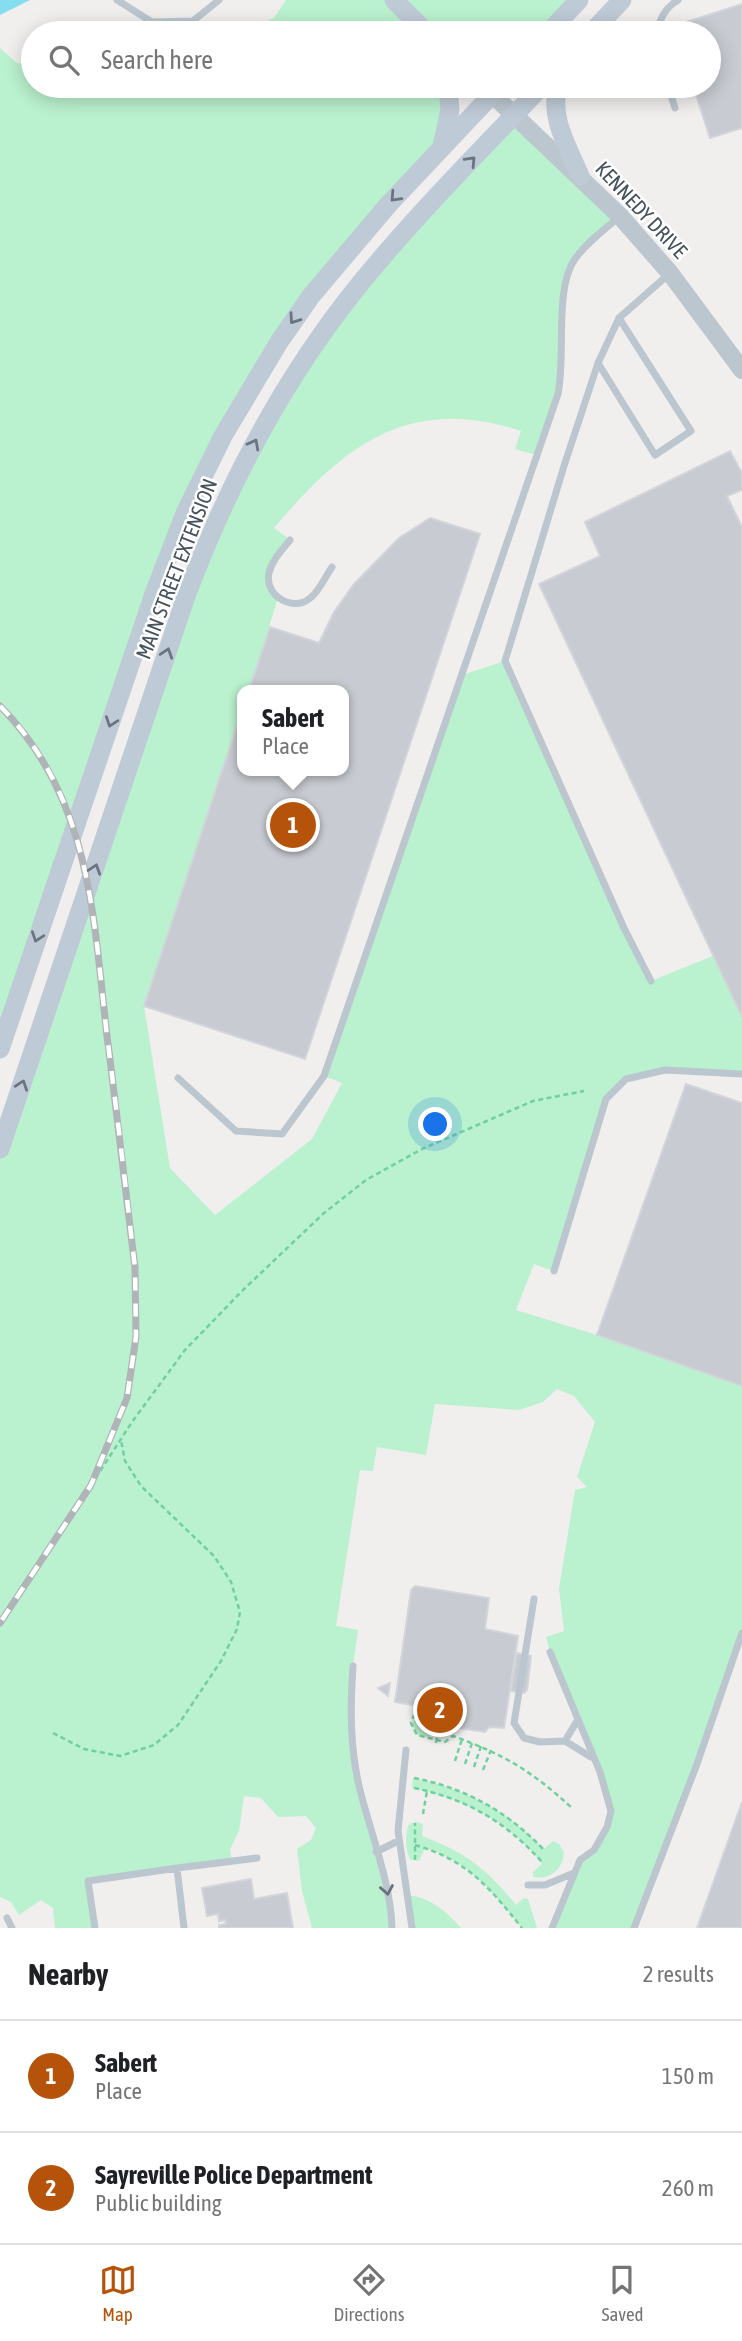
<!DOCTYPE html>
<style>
body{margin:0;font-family:"Asap Condensed",sans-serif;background:#f6f6f6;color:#202124}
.you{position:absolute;left:436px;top:1125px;width:24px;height:24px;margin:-18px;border:5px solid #fff;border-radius:50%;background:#1a73e8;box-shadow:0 0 0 10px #1a73e833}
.badge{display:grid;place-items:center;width:46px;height:46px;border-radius:50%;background:#b45309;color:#fff;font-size:23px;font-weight:700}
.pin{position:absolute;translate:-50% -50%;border:4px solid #fff;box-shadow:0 2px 7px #0006}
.popup{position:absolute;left:237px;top:685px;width:112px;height:91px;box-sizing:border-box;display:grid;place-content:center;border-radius:14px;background:#fff;filter:drop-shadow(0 2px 5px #0005);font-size:23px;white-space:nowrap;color:#757577}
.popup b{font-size:26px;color:#202124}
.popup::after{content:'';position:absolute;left:50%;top:100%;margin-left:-14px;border:14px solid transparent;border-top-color:#fff}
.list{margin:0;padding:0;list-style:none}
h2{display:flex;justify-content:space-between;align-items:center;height:91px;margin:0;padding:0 28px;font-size:30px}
h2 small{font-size:23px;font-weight:400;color:#757577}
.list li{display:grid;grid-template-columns:46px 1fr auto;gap:21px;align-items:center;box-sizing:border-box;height:112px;padding:0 28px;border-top:2px solid #e0e0e0}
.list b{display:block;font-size:26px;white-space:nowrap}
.list p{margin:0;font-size:23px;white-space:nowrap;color:#757577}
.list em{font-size:23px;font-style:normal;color:#757577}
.icon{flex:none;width:38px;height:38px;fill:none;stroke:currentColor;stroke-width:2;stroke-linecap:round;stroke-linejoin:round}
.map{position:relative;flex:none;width:742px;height:1928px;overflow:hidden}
.search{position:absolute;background:#fff;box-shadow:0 4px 18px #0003;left:21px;right:21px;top:21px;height:77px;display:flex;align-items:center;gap:18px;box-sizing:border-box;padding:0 24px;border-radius:38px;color:#757577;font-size:26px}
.sheet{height:315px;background:#fff}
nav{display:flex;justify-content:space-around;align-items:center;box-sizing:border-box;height:98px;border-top:2px solid #e0e0e0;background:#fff;font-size:19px;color:#757577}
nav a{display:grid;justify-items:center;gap:4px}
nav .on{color:#b45309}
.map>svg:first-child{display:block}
.green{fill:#baf1ce}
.water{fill:#85ddf0}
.building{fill:#c8cbd1;stroke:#d2d5da;stroke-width:2}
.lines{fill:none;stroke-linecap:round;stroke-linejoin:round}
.path{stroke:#70d19f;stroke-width:2.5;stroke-dasharray:5 3.5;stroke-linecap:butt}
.service{stroke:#bbc6ce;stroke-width:7}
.tertiary{stroke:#bbc6ce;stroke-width:18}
.secondary{stroke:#becad6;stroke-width:19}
.rail-casing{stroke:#b0b4b9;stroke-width:7}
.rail{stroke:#fff;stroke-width:4.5;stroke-dasharray:13;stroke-linecap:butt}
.oneway{stroke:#697681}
.oneway2{stroke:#68757f}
.labels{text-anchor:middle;stroke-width:5;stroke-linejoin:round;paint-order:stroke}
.street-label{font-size:21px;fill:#45525d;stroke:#fff}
</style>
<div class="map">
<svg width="742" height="1928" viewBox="0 0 742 1928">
<rect width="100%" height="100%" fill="#f1eeee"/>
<path class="green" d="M286,0H579L548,33H241L274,18Z
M0,48L17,63L33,65V86H448L442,147L350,248L197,486L0,1048Z
M514,115L620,216L591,241L565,279L562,370L536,455L515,449L521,431C409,394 344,445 274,528L290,540L275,559L268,580L278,598L249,690H242V710L144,1006L170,1168L215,1215L312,1139L342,1083L324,1076L462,675L505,661L651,981L713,956L742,1017V1074L665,1070L626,1079L606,1099L554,1271L534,1264L516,1310L597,1335L742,1386V1633L635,1928H552L580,1860L594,1850L611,1811L607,1793L550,1652L546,1637L564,1631L559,1589L575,1490L587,1487L577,1477L595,1422L574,1396L557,1389L543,1402L519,1410L435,1404L426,1455L377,1447L373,1471L360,1470L336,1626L358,1630L353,1666L351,1736L392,1928H312L302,1891L297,1849L311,1840L316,1828L306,1816L278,1817L261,1798L244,1796L239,1831L230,1849L232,1861L88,1881L95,1928H55L53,1908L41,1900L19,1915L11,1902L0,1897V1149L185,599L309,354Z
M413 1725a12 12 0 1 1 24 0a12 12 0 1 1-24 0Z
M413,1778C465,1788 507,1811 544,1849L553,1841L559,1844L564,1852C563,1869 551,1880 533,1877V1872L542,1864C509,1821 464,1799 412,1788Z
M416,1822L423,1824L422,1836C465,1852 487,1869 516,1905L524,1898L528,1899L537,1928H522C494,1894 469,1861 425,1848L419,1861L410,1859C405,1850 405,1833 409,1824Z
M408,1895C431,1898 446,1911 461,1928H412Z"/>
<path class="water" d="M0,0H30L0,15Z"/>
<path class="building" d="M742,4V128L710,138L693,86H709V33H676L674,26Z
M730,451L742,473V490L727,496L742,527V1017L539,584L600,556L585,522Z
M430,518L480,534L305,1059L144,1006L242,710V771H344V690H249L270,627L319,643L334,612L354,584L399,538Z
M686,1084L742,1103V1386L597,1335Z
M415,1586L489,1598L485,1629L518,1636L504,1728L489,1727L485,1732L452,1727L450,1718L424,1714L423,1707L395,1702L411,1590Z
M517,1653L531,1656L527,1690L524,1693L511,1691Z
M390,1683L388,1696L378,1688Z
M742,1802V1928H697Z
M251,1879L254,1899L287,1893L293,1928H219V1925L226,1924L225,1920L219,1921L218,1914L207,1916L202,1888Z"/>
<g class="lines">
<path class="path" d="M91,1485L132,1422L185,1350L243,1290L324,1213L366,1180L422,1149L533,1101L584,1091
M422,1710L414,1715L411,1723L417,1735L445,1742L453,1736C505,1755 532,1771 573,1809
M53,1733L84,1749L120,1756L154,1745L178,1725L221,1661L237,1629L240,1612L231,1582L214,1556L141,1486L125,1461L121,1440
M436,1743L440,1720L438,1716
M455,1761L462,1739
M465,1764L472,1743
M474,1767L481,1746
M483,1770L491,1750
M414,1778C466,1788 508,1812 544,1850
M414,1788C467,1799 506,1822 542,1862
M423,1814L427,1791
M415,1845C467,1860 489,1887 522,1928
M415,1860V1823"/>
<path class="service" d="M117,0L152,22L193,21L219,0
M657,33C660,18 665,8 678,0
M668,86L675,108
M598,363L655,455L691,431L619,318
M290,540C282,550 272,560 269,573C264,595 292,612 309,599C319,592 325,577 332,567
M651,981L624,928L505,661L564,466L598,363L619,318L669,274
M178,1078L236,1131L282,1134L324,1076L558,394C566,356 554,288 575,259C587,242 604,230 619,217
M554,1271L606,1099L626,1079L665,1070L742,1074
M534,1599L514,1723L524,1738L540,1742L565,1741L591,1757
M550,1652L600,1772L611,1811L607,1827L594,1850L580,1860L552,1928
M353,1666C350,1709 350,1749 360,1790C371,1834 391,1884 392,1928
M565,1741L577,1721
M406,1750L398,1831L412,1928
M376,1852L398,1841
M177,1868L257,1858
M528,1885H545L574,1873
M7,1918L12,1928
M95,1928L88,1881L177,1868L184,1928
M634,1928L697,1764L742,1633"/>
<path class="tertiary" d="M492,94L620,216L670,273L742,370"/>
<path class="secondary" d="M394,0L427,33
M548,33L579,0
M591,33L622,0
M558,86C549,117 568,147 580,176
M442,146L450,110L448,86
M0,1049L155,591L186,511L223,436L279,342L311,296L388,205L500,86
M0,1149L185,599C227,486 283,379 359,285C416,215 480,151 542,86"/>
<defs>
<path id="rail" d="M0,706C91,798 93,915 107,1036C117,1113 126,1190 135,1268L136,1337L127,1398L91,1485L0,1623"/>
</defs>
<use href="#rail" class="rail-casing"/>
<use href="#rail" class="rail"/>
</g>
<defs><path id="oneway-chevron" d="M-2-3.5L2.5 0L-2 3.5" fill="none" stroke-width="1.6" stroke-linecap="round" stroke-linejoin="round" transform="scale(1.75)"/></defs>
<g class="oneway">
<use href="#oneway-chevron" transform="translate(471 161) rotate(-47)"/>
<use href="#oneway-chevron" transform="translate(395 197) rotate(133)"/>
<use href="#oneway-chevron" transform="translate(294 319) rotate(125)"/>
<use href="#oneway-chevron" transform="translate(254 444) rotate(-62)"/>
<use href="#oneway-chevron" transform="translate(167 653) rotate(-72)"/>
<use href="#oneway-chevron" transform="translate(111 722) rotate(109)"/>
<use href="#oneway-chevron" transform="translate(95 869) rotate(-72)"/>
<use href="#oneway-chevron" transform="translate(37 937) rotate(109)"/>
<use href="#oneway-chevron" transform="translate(22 1085) rotate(-71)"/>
</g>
<use class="oneway2" href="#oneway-chevron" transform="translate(387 1890) rotate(80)"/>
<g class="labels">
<g class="street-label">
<text transform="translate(641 210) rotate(47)" y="7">KENNEDY DRIVE</text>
<text transform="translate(177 569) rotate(-69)" y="7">MAIN STREET EXTENSION</text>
</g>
</g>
</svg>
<div class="you"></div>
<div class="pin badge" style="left:293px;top:825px">1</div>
<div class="popup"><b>Sabert</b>Place</div>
<div class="pin badge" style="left:440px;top:1710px">2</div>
<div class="search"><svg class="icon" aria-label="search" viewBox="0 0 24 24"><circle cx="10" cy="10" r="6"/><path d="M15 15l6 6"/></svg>Search here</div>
</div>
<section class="sheet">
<h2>Nearby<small>2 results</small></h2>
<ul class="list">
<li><span class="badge">1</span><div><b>Sabert</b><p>Place</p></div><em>150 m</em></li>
<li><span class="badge">2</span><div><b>Sayreville Police Department</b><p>Public building</p></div><em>260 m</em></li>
</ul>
</section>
<nav>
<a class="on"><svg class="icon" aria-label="map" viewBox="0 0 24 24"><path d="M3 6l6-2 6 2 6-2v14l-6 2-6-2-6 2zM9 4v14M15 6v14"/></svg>Map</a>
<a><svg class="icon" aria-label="directions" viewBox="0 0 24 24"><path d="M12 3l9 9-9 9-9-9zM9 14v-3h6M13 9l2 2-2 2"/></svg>Directions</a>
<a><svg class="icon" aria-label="saved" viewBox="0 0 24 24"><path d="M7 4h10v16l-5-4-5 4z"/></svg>Saved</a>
</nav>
